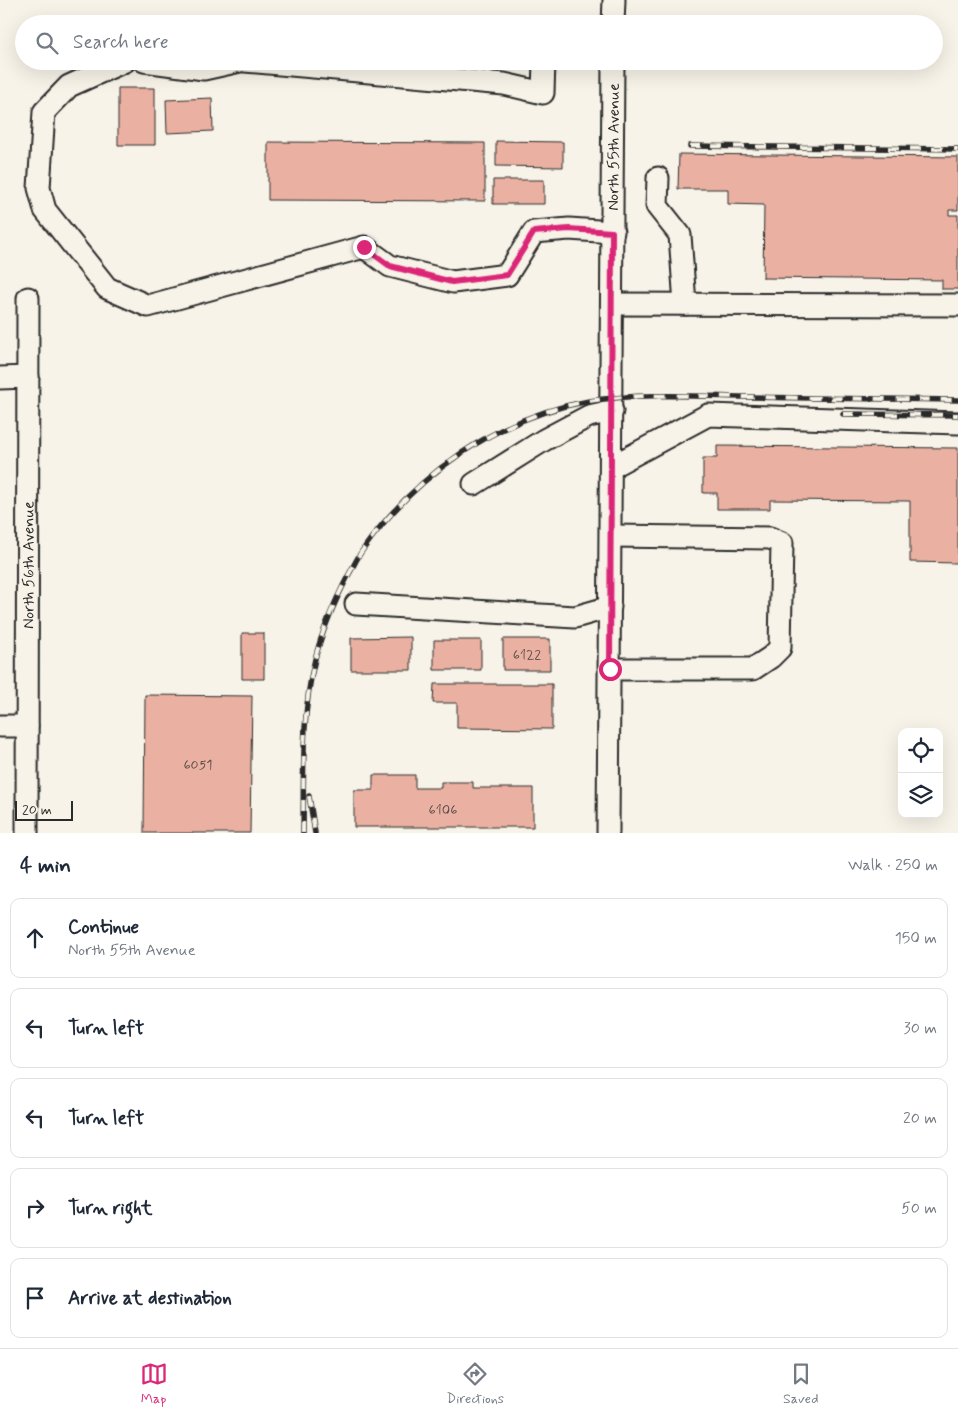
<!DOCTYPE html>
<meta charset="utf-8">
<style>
body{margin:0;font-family:Mynerve,sans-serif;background:#f2f2f3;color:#1f2937}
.controls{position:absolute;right:15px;bottom:15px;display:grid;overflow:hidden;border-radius:10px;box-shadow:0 5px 20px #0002}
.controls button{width:45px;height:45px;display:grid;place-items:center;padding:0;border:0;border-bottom:1px solid #e0e1e3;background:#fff;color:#1f2937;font:25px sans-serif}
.scale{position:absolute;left:15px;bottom:12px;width:58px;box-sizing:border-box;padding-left:5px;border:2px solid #2b2b2b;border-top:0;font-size:14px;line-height:18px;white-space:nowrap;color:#2b2b2b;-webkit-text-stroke:4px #f7f3e8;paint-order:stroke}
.stop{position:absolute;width:15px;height:15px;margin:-11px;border:4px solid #db2777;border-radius:50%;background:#fff}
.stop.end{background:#db2777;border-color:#fff;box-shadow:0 1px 5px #0008}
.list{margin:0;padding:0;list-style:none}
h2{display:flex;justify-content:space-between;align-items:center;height:65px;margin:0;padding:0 20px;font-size:21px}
h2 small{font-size:16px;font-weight:400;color:#747a83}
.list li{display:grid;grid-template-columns:32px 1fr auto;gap:15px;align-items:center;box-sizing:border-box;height:80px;margin:0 10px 10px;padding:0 10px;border:1px solid #e0e1e3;border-radius:10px}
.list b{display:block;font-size:19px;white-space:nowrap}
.list p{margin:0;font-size:16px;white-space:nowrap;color:#747a83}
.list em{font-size:16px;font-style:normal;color:#747a83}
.icon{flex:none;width:28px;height:28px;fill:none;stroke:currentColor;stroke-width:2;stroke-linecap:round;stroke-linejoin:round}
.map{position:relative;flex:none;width:958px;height:833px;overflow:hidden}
.search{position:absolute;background:#fff;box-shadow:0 5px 20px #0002;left:15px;right:15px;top:15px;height:55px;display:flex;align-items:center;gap:12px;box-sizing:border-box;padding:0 18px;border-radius:28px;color:#747a83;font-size:19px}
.sheet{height:515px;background:#fff}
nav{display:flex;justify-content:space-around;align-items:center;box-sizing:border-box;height:70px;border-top:1px solid #e0e1e3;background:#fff;font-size:14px;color:#747a83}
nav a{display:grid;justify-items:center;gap:2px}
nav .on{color:#db2777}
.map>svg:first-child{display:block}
.building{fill:#eab1a2;stroke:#2b2b2b}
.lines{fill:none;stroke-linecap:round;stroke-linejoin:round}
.minor-casing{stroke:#2b2b2b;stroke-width:25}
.minor{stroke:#f7f3e8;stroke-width:21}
.rail-casing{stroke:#2b2b2b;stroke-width:5.5}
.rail{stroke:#f7f3e8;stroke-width:4;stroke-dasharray:11;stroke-linecap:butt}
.route{stroke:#db2777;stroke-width:6}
.labels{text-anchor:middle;stroke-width:4.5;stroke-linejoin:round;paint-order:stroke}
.number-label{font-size:14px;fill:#5b4c49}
.street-label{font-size:16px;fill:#2b2b2b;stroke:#f7f3e8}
</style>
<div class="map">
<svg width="958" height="833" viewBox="0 0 958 833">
<rect width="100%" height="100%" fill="#f7f3e8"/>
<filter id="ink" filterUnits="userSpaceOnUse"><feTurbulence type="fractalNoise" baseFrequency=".02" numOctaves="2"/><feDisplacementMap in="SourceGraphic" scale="10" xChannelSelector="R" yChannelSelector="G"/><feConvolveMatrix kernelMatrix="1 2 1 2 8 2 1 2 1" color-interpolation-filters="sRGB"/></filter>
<g filter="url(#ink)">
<path class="building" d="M118,88H155V145H118Z
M212,98L213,131L167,133L166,100Z
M496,141L563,142V167L496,166Z
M268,142L485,143V201L268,200Z
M679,154L958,157V210H949V215H958V289H942V280L763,278L764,205L728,204V189H678Z
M493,180H544V204H493Z
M717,446L958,448V563L910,562V501L770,500V509H717V493H703V458H717Z
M242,633H264V679H242Z
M411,637V670H351V638Z
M503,639H550V670H503Z
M434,640H481V670H434Z
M434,684H552V729L457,728V703H433Z
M145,695L252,696L250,833H144Z
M373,775H415V788H441V782H473V788H533V827H354V790H373Z"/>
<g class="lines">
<defs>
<g id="minor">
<path d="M613,24L614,0"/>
<path d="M125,61L69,86L44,112L39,188L45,210L107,288L148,306L364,247L390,266L453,282L507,275L534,232L569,229L613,232"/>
<path d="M144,61L204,69L240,61"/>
<path d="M245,61L504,84L543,93L544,61"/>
<path d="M658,178L657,206L680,235L685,304"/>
<path d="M612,304L958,305"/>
<path d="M0,378L28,377"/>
<path d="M611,467L708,415L958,423"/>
<path d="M474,484L544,440L589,416L612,411"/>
<path d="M356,604L575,617L610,607"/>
<path d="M610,669H753L771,657L780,648L782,543L770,538L611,536"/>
<path d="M0,726H27"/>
<path id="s1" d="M27,833L28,298"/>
<path id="s2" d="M608,833L613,61"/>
</g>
</defs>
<use href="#minor" class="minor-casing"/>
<use href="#minor" class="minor"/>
<defs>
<path id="rail" d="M690,146L958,149
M843,414L958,415
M309,796L315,833
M303,833C304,775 301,715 315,659C323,628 334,603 348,576C353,567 357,558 362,551C415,475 497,417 589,401C640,393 694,396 745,397C816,398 887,399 958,400"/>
</defs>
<use href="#rail" class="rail-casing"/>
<use href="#rail" class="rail"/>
</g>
</g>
<g class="lines" filter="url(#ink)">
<path class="route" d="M364,247L390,266L452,282L507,275L534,232L569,229L612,232L610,669"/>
</g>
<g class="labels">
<g class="number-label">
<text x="527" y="659">6122</text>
<text x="198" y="769">6051</text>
<text x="443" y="814">6106</text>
</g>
<g class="street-label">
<text dy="6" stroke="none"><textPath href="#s2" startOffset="686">North 55th Avenue</textPath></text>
<text dy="6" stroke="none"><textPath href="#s1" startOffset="268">North 56th Avenue</textPath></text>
</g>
</g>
</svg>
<div class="controls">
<button><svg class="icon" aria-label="locate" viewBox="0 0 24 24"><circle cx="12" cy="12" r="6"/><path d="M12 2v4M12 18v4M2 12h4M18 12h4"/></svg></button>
<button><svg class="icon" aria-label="layers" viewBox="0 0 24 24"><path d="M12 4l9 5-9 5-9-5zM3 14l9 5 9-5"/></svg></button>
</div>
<div class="scale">20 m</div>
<div class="stop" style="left:610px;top:669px"></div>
<div class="stop end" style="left:364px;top:247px"></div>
<div class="search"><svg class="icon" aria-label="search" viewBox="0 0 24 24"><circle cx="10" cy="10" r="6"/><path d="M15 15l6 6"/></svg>Search here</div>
</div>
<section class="sheet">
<h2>4 min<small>Walk · 250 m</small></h2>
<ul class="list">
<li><svg class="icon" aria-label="ahead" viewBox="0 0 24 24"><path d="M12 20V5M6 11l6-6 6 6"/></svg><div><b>Continue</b><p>North 55th Avenue</p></div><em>150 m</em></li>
<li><svg class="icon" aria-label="left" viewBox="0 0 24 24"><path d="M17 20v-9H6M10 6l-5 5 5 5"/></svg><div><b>Turn left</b></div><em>30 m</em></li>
<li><svg class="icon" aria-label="left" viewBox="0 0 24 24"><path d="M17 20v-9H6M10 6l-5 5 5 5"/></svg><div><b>Turn left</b></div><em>20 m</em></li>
<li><svg class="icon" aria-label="right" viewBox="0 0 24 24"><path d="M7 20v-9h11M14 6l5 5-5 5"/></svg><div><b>Turn right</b></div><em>50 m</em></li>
<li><svg class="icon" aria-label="arrive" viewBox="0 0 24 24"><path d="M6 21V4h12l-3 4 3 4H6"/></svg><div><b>Arrive at destination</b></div></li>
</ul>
</section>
<nav>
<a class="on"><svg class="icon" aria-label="map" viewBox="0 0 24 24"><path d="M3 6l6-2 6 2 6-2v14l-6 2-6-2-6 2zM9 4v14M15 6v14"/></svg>Map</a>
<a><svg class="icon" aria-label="directions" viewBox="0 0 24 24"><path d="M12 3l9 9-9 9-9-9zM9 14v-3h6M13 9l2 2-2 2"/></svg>Directions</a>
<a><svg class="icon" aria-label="saved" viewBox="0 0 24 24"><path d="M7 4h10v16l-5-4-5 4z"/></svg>Saved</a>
</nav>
